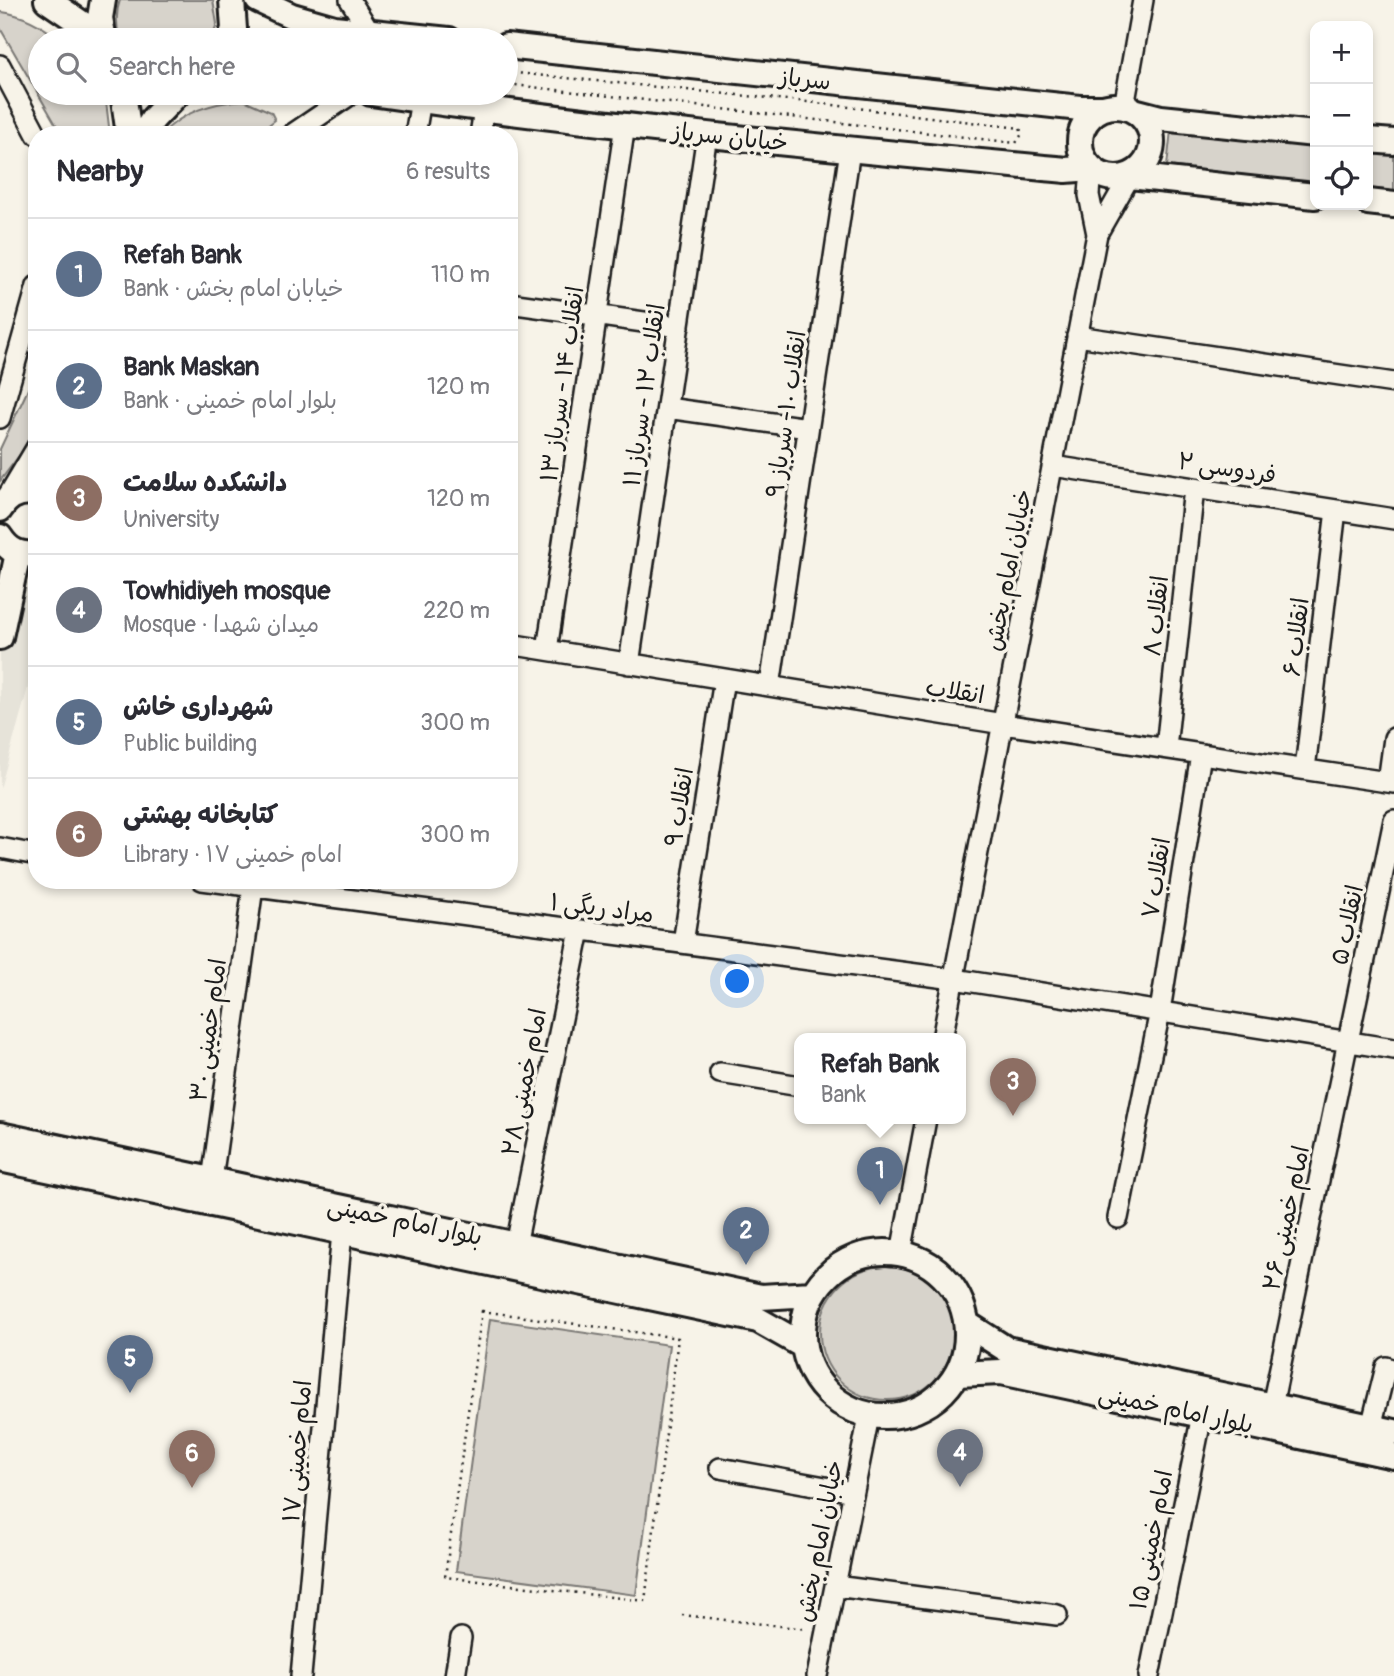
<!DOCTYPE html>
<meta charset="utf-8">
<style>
body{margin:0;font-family:Pangolin,"Playpen Sans Arabic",sans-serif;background:#f7f7f7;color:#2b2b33}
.controls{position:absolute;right:21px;top:21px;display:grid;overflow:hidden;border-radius:14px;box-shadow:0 4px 10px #0003}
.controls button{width:63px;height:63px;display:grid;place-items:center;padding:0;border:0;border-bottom:2px solid #e1e1e2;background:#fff;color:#2b2b33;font:35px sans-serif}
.you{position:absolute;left:738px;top:982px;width:24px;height:24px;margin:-18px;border:5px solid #fff;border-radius:50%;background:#1a73e8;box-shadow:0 0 0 10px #1a73e833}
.badge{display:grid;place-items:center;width:46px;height:46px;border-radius:50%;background:#7c3aed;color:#fff;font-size:23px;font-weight:700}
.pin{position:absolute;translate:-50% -58px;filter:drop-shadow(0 2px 4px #0008)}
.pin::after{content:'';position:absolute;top:37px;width:24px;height:21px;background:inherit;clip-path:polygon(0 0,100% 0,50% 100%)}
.popup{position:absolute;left:794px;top:1033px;width:172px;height:91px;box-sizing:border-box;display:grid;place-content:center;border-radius:14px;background:#fff;filter:drop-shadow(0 2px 5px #0005);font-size:23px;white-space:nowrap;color:#7c7c81}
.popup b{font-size:26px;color:#2b2b33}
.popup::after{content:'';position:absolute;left:50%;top:100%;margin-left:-14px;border:14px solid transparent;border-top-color:#fff}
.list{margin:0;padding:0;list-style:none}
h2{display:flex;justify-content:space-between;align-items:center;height:91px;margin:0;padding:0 28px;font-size:30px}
h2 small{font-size:23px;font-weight:400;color:#7c7c81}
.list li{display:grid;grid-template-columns:46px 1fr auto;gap:21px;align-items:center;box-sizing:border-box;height:112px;padding:0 28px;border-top:2px solid #e1e1e2}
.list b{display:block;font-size:26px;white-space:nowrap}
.list p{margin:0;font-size:23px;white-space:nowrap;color:#7c7c81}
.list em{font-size:23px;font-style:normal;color:#7c7c81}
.icon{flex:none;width:38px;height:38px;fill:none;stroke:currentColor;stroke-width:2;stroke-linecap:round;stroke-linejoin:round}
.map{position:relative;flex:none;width:1394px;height:1676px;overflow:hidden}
.search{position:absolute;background:#fff;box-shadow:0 4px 10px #0003;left:28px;top:28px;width:490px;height:77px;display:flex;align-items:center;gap:18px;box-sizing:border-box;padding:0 24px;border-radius:38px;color:#7c7c81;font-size:26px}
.panel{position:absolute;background:#fff;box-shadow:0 4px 10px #0003;left:28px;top:126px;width:490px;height:763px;border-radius:28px}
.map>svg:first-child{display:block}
.built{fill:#e6e3d9}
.green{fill:#d7d3cb;stroke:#7a7874;stroke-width:2}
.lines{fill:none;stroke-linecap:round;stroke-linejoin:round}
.minor-casing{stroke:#1c1c1c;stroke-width:24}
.major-casing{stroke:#1c1c1c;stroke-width:30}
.path{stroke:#1c1c1c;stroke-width:2.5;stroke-dasharray:2 5;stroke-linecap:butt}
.minor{stroke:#f7f3e8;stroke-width:19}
.major{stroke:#f7f3e8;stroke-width:24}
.labels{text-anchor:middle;stroke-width:7;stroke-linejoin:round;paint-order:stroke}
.street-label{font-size:24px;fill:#1c1c1c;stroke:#f7f3e8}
</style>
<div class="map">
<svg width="1394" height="1676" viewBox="0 0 1394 1676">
<rect width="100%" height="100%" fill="#f7f3e8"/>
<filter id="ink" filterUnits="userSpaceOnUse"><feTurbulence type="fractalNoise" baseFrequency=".0143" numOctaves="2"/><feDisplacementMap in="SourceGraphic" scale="14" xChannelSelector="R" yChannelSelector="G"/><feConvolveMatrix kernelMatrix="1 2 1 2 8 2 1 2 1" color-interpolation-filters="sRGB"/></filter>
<g filter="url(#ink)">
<path class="built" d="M0,580L37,591V655L0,789Z"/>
<path class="green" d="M120,0H213L217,24L212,39L120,40C116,26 115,14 120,0Z
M2,12C24,15 43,26 60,40H40V93H105L110,135H62L0,28V14Z
M244,100L271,112L275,120L256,135H161C183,111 212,103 244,100Z
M1171,130L1315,145V183L1167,166Z
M1368,150L1394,153V191L1368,188Z
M37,370V424L21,453L0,481V449Z
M820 1333a67 67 0 1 1 134 0a67 67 0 1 1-134 0Z
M490,1319L669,1345L636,1595L456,1571Z"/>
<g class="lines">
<defs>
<path id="minor" d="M350,0L370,32
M0,65L37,135
M1124,107L1143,0
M291,135L353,93
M415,135L421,100
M480,135L484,110
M1091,168L1089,195L1097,234
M509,303L679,327
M1077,336L1394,383
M667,408L808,428
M0,418L37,286
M1053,466L1394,519
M3,504L37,447
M509,644L1003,724L1394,783
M547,650L625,125
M629,664L707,134
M770,686L850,150
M1166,748L1194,488
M1305,769L1336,510
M1388,782L1394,738
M0,848L37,855
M202,880L954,979L1394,1049
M683,943L724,679
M942,1039L1097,234L1130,176
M720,1073L800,1086
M212,1180L253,887
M1118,1218L1160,1011L1201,754
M516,1245L580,930
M901,1253L926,1119
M1272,1406L1394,820
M1371,1427L1386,1367L1394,1370
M720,1468L853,1492
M835,1586L1057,1615
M301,1676L342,1232
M455,1676L461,1638
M817,1676L869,1416
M1149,1676L1202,1415"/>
<path id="major" d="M47,0L103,38
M103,0L100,18L104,40
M258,0L292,16L334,28L449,40
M230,40L234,29L232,0
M506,46L1080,108H1104
M123,93L129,135
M371,93C601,127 834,148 1066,170L1091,168
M1080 142a36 36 0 1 1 72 0a36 36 0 1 1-72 0Z
M1134,111L1161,118L1315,134
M143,135L153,119L178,93
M1368,140L1394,142
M1130,176L1315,196
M1368,202L1394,205
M0,509C8,495 21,490 37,493
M0,537C9,551 21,557 37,553
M0,637L18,553
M0,1135L761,1297L812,1294
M0,1159L758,1320L802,1345
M803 1334a82 82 0 1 1 164 0a82 82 0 1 1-164 0Z
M967,1324L1006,1349L1394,1432
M957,1374L1001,1372L1394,1456"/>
</defs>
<use href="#minor" class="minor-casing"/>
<use href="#major" class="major-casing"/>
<path class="path" d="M506,72L808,102L1020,128L1022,134L1016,143L506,84
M482,1311L678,1338L645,1601L445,1577Z
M682,1615L807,1629"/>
<use href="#minor" class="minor"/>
<use href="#major" class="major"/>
</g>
</g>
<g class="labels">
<g class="street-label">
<text transform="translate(805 79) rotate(6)" y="8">سرباز</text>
<text transform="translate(730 137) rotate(6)" y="8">خیابان سرباز</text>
<text transform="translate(562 384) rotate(-82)" y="8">انقلاب ۱۴ - سرباز ۱۳</text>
<text transform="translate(644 395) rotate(-82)" y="8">انقلاب ۱۲ - سرباز ۱۱</text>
<text transform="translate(786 414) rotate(-82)" y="8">انقلاب ۱۰- سرباز ۹</text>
<text transform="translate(1227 468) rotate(9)" y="8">فردوسی ۲</text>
<text transform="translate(1008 570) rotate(-79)" y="8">خیابان امام بخش</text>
<text transform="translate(1156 616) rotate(-84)" y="8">انقلاب ۸</text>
<text transform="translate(1296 637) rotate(-83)" y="8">انقلاب ۶</text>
<text transform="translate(955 691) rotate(9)" y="8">انقلاب</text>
<text transform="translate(679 807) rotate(-81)" y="8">انقلاب ۹</text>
<text transform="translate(1156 878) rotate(-81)" y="8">انقلاب ۷</text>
<text transform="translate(602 908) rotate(7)" y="8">مراد ریگی ۱</text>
<text transform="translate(1347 925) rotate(-78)" y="8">انقلاب ۵</text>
<text transform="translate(208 1030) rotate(-82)" y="8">امام خمینی ۳۰</text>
<text transform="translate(524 1082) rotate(-79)" y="8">امام خمینی ۲۸</text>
<text transform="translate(1286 1218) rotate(-78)" y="8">امام خمینی ۲۶</text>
<text transform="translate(405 1221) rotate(12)" y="8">بلوار امام خمینی</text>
<text transform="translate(1176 1409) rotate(12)" y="8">بلوار امام خمینی</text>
<text transform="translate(297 1451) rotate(-85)" y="8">امام خمینی ۱۷</text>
<text transform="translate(1151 1540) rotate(-79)" y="8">امام خمینی ۱۵</text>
<text transform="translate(819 1541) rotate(-79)" y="8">خیابان امام بخش</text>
</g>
</g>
</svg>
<div class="controls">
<button>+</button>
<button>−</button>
<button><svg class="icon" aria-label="locate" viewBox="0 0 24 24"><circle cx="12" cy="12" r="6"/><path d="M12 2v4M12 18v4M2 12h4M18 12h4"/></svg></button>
</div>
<div class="you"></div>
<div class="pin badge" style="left:880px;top:1205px;background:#5c6f8a">1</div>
<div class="popup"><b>Refah Bank</b>Bank</div>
<div class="pin badge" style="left:746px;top:1265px;background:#5c6f8a">2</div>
<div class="pin badge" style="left:1013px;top:1116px;background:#8d6e63">3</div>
<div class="pin badge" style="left:960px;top:1487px;background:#6b7280">4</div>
<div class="pin badge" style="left:130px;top:1393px;background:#5c6f8a">5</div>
<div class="pin badge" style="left:192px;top:1488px;background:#8d6e63">6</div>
<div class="search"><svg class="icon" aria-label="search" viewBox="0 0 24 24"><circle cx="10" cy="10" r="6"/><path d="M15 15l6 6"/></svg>Search here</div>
<section class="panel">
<h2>Nearby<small>6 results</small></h2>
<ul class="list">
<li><span class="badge" style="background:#5c6f8a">1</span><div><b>Refah Bank</b><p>Bank · خیابان امام بخش</p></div><em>110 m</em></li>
<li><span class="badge" style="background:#5c6f8a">2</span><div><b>Bank Maskan</b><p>Bank · بلوار امام خمینی</p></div><em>120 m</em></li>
<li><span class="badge" style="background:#8d6e63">3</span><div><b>دانشکده سلامت</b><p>University</p></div><em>120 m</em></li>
<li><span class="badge" style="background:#6b7280">4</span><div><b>Towhidiyeh mosque</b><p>Mosque · میدان شهدا</p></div><em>220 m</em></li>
<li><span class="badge" style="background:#5c6f8a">5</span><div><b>شهرداری خاش</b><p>Public building</p></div><em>300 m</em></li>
<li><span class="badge" style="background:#8d6e63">6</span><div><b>کتابخانه بهشتی</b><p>Library · امام خمینی ۱۷</p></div><em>300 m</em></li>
</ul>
</section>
</div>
